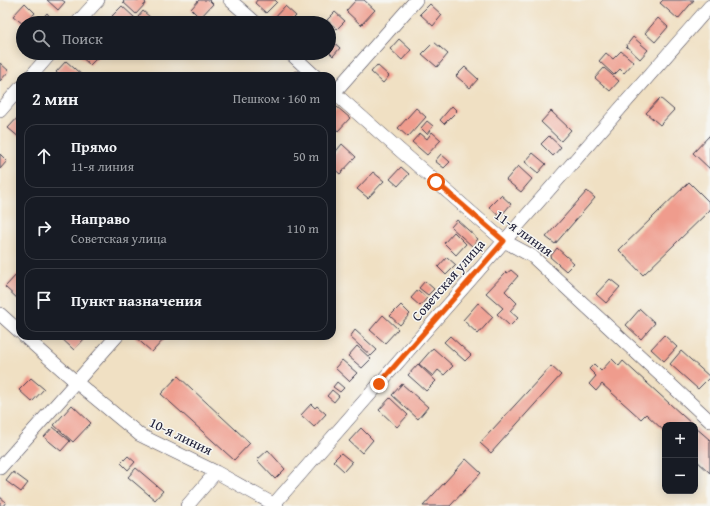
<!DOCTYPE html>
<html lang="ru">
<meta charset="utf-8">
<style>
body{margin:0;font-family:"Gentium Book Plus",serif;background:#20242c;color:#f1f3f6}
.controls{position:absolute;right:12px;bottom:12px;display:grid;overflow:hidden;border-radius:8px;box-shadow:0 2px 10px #0003}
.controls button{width:36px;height:36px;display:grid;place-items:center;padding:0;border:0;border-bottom:1px solid #363941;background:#171b24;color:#f1f3f6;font:20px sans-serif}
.stop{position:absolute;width:12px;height:12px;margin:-9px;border:3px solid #ea580c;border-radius:50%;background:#fff}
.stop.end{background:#ea580c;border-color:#fff;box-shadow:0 1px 4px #0008}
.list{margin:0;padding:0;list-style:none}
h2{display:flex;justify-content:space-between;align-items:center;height:52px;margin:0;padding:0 16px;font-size:17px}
h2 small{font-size:13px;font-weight:400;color:#9ea1a6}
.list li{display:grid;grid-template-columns:26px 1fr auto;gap:12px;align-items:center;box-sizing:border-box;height:64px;margin:0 8px 8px;padding:0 8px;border:1px solid #363941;border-radius:12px}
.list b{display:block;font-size:15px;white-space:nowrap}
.list p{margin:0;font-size:13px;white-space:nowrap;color:#9ea1a6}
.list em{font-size:13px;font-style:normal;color:#9ea1a6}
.icon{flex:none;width:22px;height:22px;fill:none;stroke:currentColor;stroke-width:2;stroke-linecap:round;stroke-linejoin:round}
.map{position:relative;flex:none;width:710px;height:506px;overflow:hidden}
.search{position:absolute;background:#171b24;box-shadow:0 2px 10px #0003;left:16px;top:16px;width:320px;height:44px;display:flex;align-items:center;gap:10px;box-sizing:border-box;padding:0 14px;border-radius:22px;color:#9ea1a6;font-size:15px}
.panel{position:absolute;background:#171b24;box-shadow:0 2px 10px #0003;left:16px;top:72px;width:320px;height:268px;border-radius:12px}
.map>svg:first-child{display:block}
.building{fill:#ef9c8d}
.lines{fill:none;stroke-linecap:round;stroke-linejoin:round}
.minor-casing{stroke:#413e4f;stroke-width:14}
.minor{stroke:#fff;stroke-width:13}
.route{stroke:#ea580c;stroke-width:5}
.labels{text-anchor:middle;stroke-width:3;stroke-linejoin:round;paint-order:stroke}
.street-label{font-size:14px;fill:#22223b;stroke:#f6f6f2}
</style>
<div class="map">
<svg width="710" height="506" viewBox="0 0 710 506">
<rect width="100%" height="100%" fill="#f6f6f2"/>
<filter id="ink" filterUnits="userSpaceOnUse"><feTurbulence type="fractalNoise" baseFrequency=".025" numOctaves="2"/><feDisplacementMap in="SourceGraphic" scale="8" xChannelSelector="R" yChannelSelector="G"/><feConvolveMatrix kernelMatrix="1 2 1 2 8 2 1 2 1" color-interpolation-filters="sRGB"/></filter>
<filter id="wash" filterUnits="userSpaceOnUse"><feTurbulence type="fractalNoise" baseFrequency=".012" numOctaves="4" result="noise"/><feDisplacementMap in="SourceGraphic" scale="16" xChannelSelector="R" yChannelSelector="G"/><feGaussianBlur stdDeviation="0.9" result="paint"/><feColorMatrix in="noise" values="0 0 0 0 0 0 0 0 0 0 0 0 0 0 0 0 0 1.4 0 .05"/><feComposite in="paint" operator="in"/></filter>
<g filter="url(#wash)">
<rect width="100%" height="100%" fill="#f0e0c3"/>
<g id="blocks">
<path class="building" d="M47,0H62L65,2L58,10Z
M125,0H143L146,3L136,14L123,2Z
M199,0H209L213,4L200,18L191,9Z
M257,0H275L277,2L266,13L255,3Z
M356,0H364L375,10L361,25L346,11Z
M663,0H694L678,19L660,3Z
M25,3L35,13L26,23H23V24L13,16Z
M430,4L442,15L433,26L420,14Z
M122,6L135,18L130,23H120L112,16Z
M285,6L296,16L289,23H277L273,19Z
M143,11L151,18L146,23H144L138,17Z
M335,12L345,21L337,29L327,20Z
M47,13L52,19L48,23H40L39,22Z
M229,16L236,23H222Z
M658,18L668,27L655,42L645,33Z
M633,37L648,50L640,59L626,46Z
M329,38L340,48L333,56L329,52Z
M399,39L411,50L402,60L390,49Z
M434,42L448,54L437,67L422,54Z
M621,51L634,62L624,73L620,69L614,75L599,61L606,53L613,59Z
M77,53H93L98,57L90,65Z
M66,61L83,76H60L56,72Z
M0,63L9,71L0,81Z
M377,65L389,76L383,83L371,72Z
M465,67L478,79L470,88L456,76Z
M604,68L619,81L610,91L595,78Z
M296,71L301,76H291Z
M660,98L674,110L660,125L646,113Z
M452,106L457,111L444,124L440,120Z
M337,107L350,118L338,131L332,125V112Z
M416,108L426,117L408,137L398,128Z
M551,111L571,130L561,141L541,122Z
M20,115V138L8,128Z
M427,121L433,126L427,134L421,128Z
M432,132L441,140L427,155L412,142L420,133L427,139Z
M710,135V169L693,153Z
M549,136L561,147L553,156L541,144Z
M342,144L356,157L340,174L332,167V156Z
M533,153L546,164L538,173L525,162Z
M0,154L7,161L0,169Z
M441,154L450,162L444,168L435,161Z
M518,166L532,179L521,192L506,180Z
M401,167L409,174L398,186L390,179Z
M373,172L384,181L368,198L357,189Z
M689,182L710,203V210L643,275L619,250Z
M587,191L595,198L555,244L546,237Z
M501,195L511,204L500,217L489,207Z
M457,220L478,239L472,246L451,227Z
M454,232L466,244L456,255L444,243Z
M557,248L574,263L566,271L550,257Z
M447,257L456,265L446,275L438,267Z
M511,270L518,276L505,291L517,303L510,311L518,318L510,326L497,314L503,308L486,293L506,272L507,273Z
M18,273L20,274V299L19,300L5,287Z
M610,279L620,287L606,303L596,294Z
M425,281L434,289L428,295L419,288Z
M418,290L427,298L420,306L411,298Z
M478,303L493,317L478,334L463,320Z
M401,305L410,314L400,325L390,316Z
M640,309L655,323L641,339L626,325Z
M383,315L398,329L385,343L370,330Z
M355,330L377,350L371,356L350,337Z
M664,335L677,347L664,361L651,349Z
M59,336H82L85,338L74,350Z
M134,336H167L152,352Z
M450,336L471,355L465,361L444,342Z
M357,346L371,359L362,368L348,356Z
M433,348L453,366L444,375L438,370L433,376L419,364Z
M681,351L710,377L698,389L670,364Z
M612,359L619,366L623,361L693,425H665V432L646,414L641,419L602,384L596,391L589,384L596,376L589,369L594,364L601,371Z
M342,360L357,373L349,381L335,368Z
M418,364L436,381L426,391L408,375Z
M551,366L561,375L491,453L480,443Z
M178,376L250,443L234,460L161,394Z
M31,378L44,389L32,402L19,390Z
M337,382L344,388L340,392L333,387Z
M402,384L428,407L418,419L392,395Z
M332,390L339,396L334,402L327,396Z
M390,398L408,415L397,427L379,410Z
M311,404L315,408L317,406L326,414L314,427L301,415Z
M72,405L91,423L73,442L54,425Z
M53,427L70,441L61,451L44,437Z
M695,427L710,440V473L695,459Z
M361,428L373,440L362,453L349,441Z
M268,450L285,469L275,479L257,460Z
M341,453L352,462L344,471L333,461Z
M128,456L135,462L128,470L121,463Z
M466,459L481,473L450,506H423Z
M136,468L163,491L155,500L128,477Z
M13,472L28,483L21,492L6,481Z
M0,497L6,502L3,506H0Z"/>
</g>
</g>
<g filter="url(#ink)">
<use href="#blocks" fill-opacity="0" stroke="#413e4f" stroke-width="1"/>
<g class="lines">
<defs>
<path id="minor" d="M230,0L256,23
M77,23L98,0
M290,53L315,76
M31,76L51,53
M332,91L504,241L532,256L710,421
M332,95L416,0
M0,111L20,88
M0,314L20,332
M24,336L76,382L140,435L216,472L277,506
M0,468L117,336
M274,504L710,6
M187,506L216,472"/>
</defs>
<use href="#minor" class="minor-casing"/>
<use href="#minor" class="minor"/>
</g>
</g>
<g class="lines" filter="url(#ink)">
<path class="route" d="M379,384L504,241L436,182"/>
</g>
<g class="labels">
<g class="street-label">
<text transform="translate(524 233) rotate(36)" y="5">11-я линия</text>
<text transform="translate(448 280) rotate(-49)" y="5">Советская улица</text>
<text transform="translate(181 436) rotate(26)" y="5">10-я линия</text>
</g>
</g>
</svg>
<div class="controls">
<button>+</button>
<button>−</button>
</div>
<div class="stop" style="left:436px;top:182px"></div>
<div class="stop end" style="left:379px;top:384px"></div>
<div class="search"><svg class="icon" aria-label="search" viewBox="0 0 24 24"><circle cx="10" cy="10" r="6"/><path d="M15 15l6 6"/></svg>Поиск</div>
<section class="panel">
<h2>2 мин<small>Пешком · 160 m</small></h2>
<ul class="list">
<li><svg class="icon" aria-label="ahead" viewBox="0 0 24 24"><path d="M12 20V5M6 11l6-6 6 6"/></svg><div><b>Прямо</b><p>11-я линия</p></div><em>50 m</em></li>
<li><svg class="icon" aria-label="right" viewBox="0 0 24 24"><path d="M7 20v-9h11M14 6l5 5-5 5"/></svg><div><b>Направо</b><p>Советская улица</p></div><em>110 m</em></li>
<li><svg class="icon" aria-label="arrive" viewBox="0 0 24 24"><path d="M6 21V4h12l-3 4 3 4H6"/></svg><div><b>Пункт назначения</b></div></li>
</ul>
</section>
</div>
